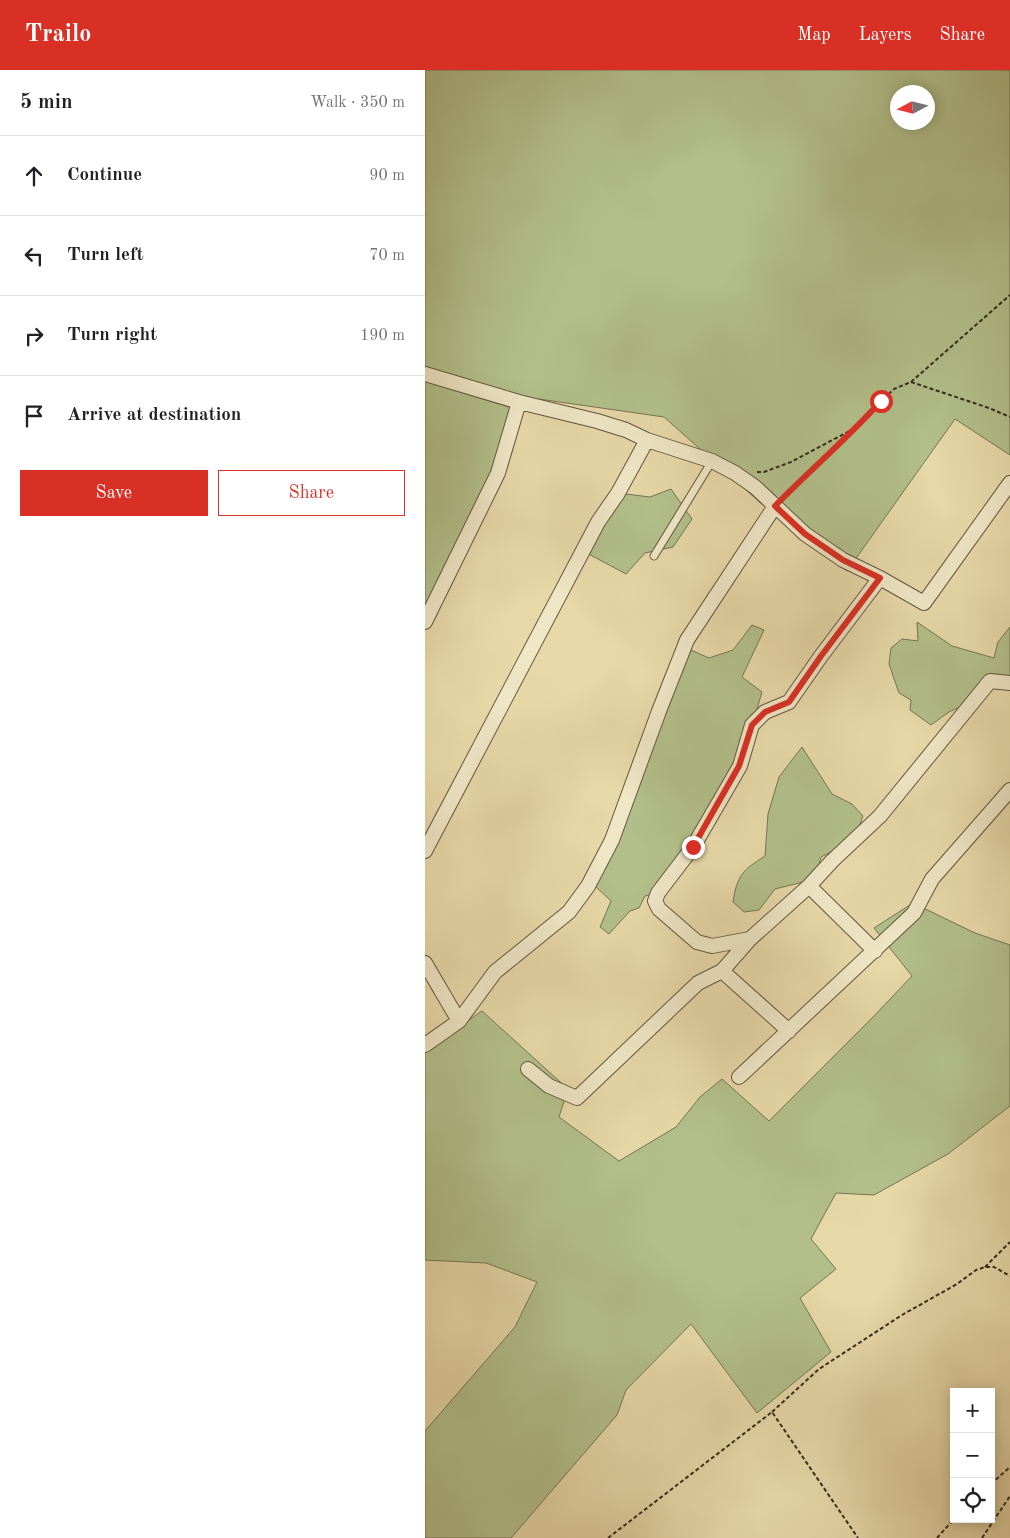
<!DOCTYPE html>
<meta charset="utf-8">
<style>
body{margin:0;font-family:"Old Standard TT",serif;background:#f2f2f2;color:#202124}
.controls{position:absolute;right:15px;bottom:15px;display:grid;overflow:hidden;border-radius:0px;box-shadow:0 2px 12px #0003}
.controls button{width:45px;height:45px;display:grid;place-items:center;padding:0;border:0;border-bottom:1px solid #e0e0e0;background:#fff;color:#202124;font:25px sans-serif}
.compass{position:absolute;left:465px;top:15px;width:45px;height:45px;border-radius:50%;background:#fff;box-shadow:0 2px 12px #0003;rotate:263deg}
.stop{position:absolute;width:15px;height:15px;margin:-11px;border:4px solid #d93025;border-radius:50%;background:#fff}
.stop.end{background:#d93025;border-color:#fff;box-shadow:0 1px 5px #0008}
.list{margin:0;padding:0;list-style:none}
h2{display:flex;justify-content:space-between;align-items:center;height:65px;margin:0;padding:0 20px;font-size:21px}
h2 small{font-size:16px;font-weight:400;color:#757577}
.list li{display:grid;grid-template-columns:32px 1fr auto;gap:15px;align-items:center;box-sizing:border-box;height:80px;padding:0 20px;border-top:1px solid #e0e0e0}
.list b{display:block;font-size:19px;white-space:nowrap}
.list em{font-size:16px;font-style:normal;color:#757577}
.actions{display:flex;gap:10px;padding:15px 20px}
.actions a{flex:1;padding:11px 0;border:1px solid #d93025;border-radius:0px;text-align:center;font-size:18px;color:#d93025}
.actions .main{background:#d93025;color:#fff}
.icon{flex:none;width:28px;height:28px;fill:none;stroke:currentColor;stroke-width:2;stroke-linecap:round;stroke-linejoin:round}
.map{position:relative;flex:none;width:585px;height:1468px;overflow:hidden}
header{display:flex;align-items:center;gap:30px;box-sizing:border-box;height:70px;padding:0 25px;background:#d93025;color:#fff}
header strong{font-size:24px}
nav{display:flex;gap:28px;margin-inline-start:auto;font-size:18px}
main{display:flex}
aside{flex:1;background:#fff}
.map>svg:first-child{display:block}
.green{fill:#b2bf8a;stroke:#747554;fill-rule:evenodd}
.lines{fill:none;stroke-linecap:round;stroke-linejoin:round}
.lane-casing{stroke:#625640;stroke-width:9}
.street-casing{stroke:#625640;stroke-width:16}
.path{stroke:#352b1e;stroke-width:2;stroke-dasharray:4 2.5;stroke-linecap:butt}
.lane{stroke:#efe6c6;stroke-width:7}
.street{stroke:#efe6c6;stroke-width:14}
.route{stroke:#d93025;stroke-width:6}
</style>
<header>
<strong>Trailo</strong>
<nav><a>Map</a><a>Layers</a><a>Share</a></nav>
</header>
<main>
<aside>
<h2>5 min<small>Walk · 350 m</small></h2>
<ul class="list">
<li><svg class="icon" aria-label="ahead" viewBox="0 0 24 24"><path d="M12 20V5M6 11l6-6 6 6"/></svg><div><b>Continue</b></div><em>90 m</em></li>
<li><svg class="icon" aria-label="left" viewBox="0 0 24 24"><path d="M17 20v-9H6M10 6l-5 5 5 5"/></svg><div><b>Turn left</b></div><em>70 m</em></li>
<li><svg class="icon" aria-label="right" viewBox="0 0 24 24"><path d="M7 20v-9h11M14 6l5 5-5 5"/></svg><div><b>Turn right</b></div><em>190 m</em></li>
<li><svg class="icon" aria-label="arrive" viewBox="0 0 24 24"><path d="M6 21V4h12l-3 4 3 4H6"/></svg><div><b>Arrive at destination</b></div></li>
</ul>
<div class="actions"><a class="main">Save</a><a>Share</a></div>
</aside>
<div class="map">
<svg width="585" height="1468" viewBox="0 0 585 1468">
<rect width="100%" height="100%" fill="#e7d8a8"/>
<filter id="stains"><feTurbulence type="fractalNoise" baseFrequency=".004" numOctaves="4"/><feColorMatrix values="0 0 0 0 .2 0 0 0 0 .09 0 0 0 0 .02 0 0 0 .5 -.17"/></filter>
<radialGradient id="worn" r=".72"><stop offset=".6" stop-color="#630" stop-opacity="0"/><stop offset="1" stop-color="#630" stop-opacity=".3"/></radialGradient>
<path class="green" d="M0,0H585V385L530,349L422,501L357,452L239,347L114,329L90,346L73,403L0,543ZM472,22H502V52H472Z
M246,419L267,449L248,477L220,483L201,504L158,481L193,423L225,427Z
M492,552L527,576L569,588L573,572L585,557V613L565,612L539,635L524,642L506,655L485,640L486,630L474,623L464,594L466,578L477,569L493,571Z
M327,555L339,560L317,607L337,622L315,696L233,823L220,826L214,838L205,841L184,864L175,857L186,831L170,816L259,577L284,588L308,580Z
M377,677L407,724L427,734L438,746L429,770L396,787L390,809L350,819L334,840L319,842L308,832C312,805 318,800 340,786L343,744L354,707Z
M488,833L550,863L585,875V1036L523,1084L449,1125L411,1123L386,1169L411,1199L375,1228L406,1282L332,1343L266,1254L201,1320L192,1345L86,1468H0V1361L90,1257L112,1212L61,1193L0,1190V980L57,941L143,1019L134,1047L194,1091L251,1057L275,1027L297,1009L344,1051L447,948L487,906L449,858Z"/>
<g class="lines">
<defs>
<path id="lane" d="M229,486L287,391"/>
<path id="street" d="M0,304L94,332L172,351L201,360L222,370L287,391L310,403L330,417L380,464L418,490L455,508L499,533L585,413
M0,552L73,403L94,332
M0,781L173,452L193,423L222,370
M384,816L450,881
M325,869L287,876L272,872L234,839L230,831L233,823L268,777L315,696L327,655L340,642L364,632L396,586L455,508
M0,893L34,951
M297,901L364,961
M0,975L34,951L70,902L144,842L163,816L187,770L234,641L262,570L350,436
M103,999L124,1016L152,1028L273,913L297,901L325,869L384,816L407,791L455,746L565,611L585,613
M314,1007L489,843L507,809L585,720"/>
</defs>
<use href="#lane" class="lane-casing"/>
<use href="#street" class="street-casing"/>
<path class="path" d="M486,312L585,225
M332,402H339L366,392L432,357L456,331L469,319L486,312L564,338L585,347
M359,427L429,360
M560,1197L585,1172
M347,1342L394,1299L477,1245L532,1214L551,1200L560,1197H569L585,1206
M566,1414L585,1397
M183,1468L347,1342L433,1468
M512,1468L529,1449
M557,1468L585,1426"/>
<use href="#lane" class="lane"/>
<use href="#street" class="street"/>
</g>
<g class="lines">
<path class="route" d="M268,777L314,696L327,655L340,642L364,632L396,586L455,508L418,490L380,464L350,436C385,400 423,368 456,331"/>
</g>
<rect width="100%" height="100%" filter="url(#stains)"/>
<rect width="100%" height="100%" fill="url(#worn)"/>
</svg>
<div class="controls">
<button>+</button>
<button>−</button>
<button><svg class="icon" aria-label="locate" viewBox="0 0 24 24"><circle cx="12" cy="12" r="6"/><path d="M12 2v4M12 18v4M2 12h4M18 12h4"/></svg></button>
</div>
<svg class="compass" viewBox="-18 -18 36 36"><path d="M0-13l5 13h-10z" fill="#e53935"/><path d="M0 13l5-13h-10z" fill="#757577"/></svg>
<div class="stop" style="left:456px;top:331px"></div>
<div class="stop end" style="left:268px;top:777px"></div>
</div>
</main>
